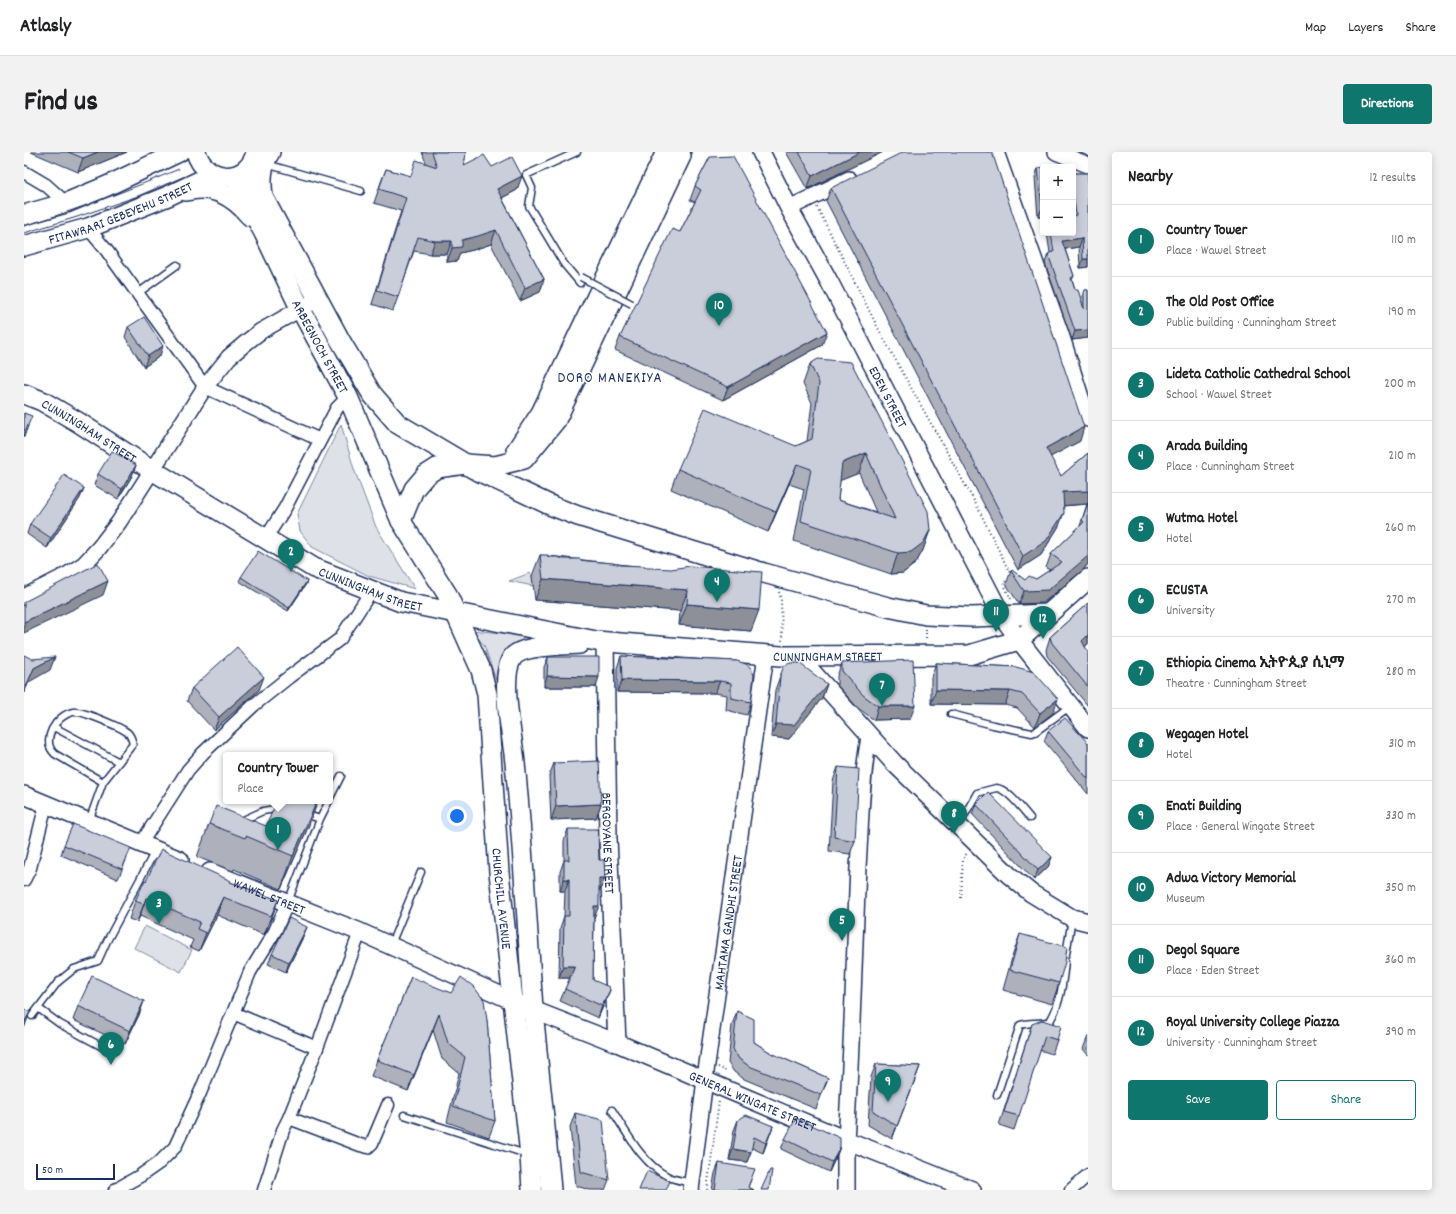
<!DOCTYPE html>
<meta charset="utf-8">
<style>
body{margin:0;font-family:Dekko,"Noto Sans Ethiopic",sans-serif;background:#f2f2f2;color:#202124}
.controls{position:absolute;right:12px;top:12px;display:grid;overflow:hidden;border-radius:4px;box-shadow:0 2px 10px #0003}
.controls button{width:36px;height:36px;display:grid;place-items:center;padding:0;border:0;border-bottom:1px solid #e0e0e0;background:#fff;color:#202124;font:20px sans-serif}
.scale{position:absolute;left:12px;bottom:10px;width:79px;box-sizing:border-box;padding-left:4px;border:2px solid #1b2f5e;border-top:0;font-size:11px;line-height:14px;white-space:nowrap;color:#1b2f5e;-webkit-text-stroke:3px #fff;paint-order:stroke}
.you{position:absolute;left:433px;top:664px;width:14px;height:14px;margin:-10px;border:3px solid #fff;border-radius:50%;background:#1a73e8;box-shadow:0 0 0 6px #1a73e833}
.badge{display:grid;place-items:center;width:26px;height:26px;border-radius:50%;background:#0f766e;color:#fff;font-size:13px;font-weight:700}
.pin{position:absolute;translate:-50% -33px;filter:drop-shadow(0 1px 2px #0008)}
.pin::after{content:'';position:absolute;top:21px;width:14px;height:12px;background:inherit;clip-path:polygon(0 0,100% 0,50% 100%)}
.popup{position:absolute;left:199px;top:600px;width:110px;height:52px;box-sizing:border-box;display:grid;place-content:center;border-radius:4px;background:#fff;filter:drop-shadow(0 1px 3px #0005);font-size:13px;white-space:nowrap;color:#757577}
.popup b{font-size:15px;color:#202124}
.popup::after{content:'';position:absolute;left:50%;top:100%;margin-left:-8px;border:8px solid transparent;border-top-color:#fff}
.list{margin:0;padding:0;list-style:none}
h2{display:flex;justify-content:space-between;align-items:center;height:52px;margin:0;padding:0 16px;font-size:17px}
h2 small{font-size:13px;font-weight:400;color:#757577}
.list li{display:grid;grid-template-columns:26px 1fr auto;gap:12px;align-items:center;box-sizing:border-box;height:72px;padding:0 16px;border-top:1px solid #e0e0e0}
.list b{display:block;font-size:15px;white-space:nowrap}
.list p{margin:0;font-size:13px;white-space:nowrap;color:#757577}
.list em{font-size:13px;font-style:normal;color:#757577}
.actions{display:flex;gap:8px;padding:12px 16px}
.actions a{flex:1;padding:9px 0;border:1px solid #0f766e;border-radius:4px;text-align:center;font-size:14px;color:#0f766e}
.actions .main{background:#0f766e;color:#fff}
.map{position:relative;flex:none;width:1064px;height:1038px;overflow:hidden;border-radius:4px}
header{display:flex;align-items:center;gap:24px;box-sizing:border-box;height:56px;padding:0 20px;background:#fff;border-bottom:1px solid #e0e0e0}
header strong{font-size:19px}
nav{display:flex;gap:22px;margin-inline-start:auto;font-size:14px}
.intro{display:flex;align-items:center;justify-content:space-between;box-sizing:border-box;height:96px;padding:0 24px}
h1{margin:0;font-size:28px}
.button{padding:10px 18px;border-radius:4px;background:#0f766e;color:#fff;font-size:14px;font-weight:700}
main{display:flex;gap:24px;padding:0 24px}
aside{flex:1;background:#fff;border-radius:4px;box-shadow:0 2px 10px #0003}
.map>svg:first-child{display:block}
.green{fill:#dee1e7;stroke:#7c88a2}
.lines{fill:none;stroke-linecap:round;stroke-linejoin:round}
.service-casing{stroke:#1b2f5e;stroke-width:9}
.minor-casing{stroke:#1b2f5e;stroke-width:15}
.tertiary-casing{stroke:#1b2f5e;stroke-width:18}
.secondary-casing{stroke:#1b2f5e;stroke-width:20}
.primary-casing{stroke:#1b2f5e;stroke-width:22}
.path{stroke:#1b2f5e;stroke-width:2;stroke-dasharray:1 3;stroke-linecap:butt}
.service{stroke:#fff;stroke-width:6}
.minor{stroke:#fff;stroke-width:12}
.tertiary{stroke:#fff;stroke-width:15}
.secondary{stroke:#fff;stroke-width:17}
.primary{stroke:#fff;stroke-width:19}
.tram{stroke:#1b2f5e;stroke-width:1}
.service-bridge-casing{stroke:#1b2f5e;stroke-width:9;stroke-linecap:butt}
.service-bridge{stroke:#fff;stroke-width:6}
.wall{fill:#aeb1bb;stroke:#1b2f5e;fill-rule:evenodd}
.shaded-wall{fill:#8d9099;stroke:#1b2f5e}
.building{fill:#caceda;stroke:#1b2f5e;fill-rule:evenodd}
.labels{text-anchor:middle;stroke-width:3;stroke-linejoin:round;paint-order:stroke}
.street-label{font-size:14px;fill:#1b2f5e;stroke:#fff}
.neighbourhood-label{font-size:15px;letter-spacing:1px;fill:#1b2f5e;stroke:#fff}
</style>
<header>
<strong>Atlasly</strong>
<nav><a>Map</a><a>Layers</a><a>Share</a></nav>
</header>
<div class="intro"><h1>Find us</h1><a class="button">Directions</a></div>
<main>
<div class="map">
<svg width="1064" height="1038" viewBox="0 0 1064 1038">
<rect width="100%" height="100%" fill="#fff"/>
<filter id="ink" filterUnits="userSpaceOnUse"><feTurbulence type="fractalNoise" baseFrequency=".025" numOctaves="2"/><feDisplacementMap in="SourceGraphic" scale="8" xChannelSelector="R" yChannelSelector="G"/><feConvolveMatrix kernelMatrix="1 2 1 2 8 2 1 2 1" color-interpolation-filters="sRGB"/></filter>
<g filter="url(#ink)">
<path class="green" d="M317,272L330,317L352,375L391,437L345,424L288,395L276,379L273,362Z
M506,421L508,424L509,434L485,429Z
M447,478L478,481L507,487L486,494L475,510L472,528L460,493Z
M121,774L168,798L157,820L110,796Z"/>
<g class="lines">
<defs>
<path id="service" d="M553,0L502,23L508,36L505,54L540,112L556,131
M242,12L337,39
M114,141L153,113
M927,562L969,573L1008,581L1011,580L1045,555
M30,575L95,610
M306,646L317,624
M281,662L296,667
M65,669L79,630L109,592C108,588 107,584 104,581C97,575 57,558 49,560C32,563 16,589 31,602L79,630
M217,669L239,659L257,656
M935,673L953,641L972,636C983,636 999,658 1006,666
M264,750L296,667L305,649
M367,792L397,720
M1042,802L1048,767
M14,856L36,872L86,899
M8,864L34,830L50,817L74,809L83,789L131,699
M973,943L996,873C1006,870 1016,872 1026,869C1037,851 1039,829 1041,809
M588,958C603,981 618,1011 643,1024C650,1028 660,1029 667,1031
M380,963L502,1002"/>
<path id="minor" d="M0,20L22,33L42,51
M64,76L83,99L181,235L296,288
M242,386L261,356L313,256L324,245
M116,693L164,618L179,601L230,553L265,525L316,487L348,438
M0,728L6,716L22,652
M209,861L293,896
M265,966L336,993L344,995L348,991L364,953
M91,1038L116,1024L136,1010L151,995L176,941L226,820L251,779L263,752
M240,1038L259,978L265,966L293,896L336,780
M1047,1038L1064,1023"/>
<g id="tertiary">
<path d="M972,0L1037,182L1064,267"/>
<path d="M1032,0L1064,13"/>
<path d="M765,56L825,27"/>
<path d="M0,445L43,423L60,412L75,396L95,370L181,235L205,205L224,189L237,179L294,147"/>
<path d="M822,988C828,897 830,806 834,715C837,672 837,628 845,585"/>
<path id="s1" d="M667,1038L683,912L742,503"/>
</g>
<g id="secondary">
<path id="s2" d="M737,0L765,56L806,131L978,464L995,488L1064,576"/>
<path id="s3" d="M581,490L584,686L593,891"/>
<path d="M774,504L870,611L985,723L1007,741L1048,766L1064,770"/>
<path d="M0,643L156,708"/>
<path id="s4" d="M186,720L336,780L509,858L593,891L822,988L948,1038"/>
<path d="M822,1038V988"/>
</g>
<g id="primary">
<path d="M172,0C181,32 225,33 232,0"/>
<path d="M222,18L239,45L316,188L348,242L374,272L450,317L528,354L554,364L740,421L864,455L902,463L948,465L1024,462"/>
<path id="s5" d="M210,24L240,81L276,156L324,245L377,369L423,442L457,518L463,542L475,720L506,1003L508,1038"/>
<path d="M162,39C189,32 209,44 226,64"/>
<path d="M239,45C237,29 237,14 246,0"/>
<path d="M0,63L42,51L83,34L155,0"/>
<path id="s6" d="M0,94L64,76L144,44L190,22"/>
<path id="s7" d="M0,242L18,249L54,270L128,318L290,416L377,450L572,489L757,504L945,503L995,488L1064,427"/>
<path d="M492,299L517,261L642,0"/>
<path d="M377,369L390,337L402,323L413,316L441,312L471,314L500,307L532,268L657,4L656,0"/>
<path d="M527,1038C522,977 514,917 509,856C503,774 499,692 491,611C489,586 475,526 488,506C496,493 540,493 555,492"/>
</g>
</defs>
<use href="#service" class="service-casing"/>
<use href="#minor" class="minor-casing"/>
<use href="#tertiary" class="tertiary-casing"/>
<use href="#secondary" class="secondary-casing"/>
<use href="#primary" class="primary-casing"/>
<path class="path" d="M793,55L855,178L954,356L987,423
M985,427L979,431L988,449
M755,440L757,447L758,491
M902,477V488
M937,746L939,707L943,701
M694,915L701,918L700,922
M683,1038L695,949"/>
<use href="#service" class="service"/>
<use href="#minor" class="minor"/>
<use href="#tertiary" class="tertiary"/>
<use href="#secondary" class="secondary"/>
<use href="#primary" class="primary"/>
<path class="tram" d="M0,74C53,58 104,38 155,17
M0,81L53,65L114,44L159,25"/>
<defs>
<path id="service-bridge" d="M557,125L608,152"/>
</defs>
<use href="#service-bridge" class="service-bridge-casing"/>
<use href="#service-bridge" class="service-bridge"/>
</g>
<path class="wall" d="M7,0H103L54,20Z
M398,0H442L440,13L468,15L493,38L478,46L520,127L516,140L496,149L467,92L449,98L436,101L433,109L423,110V102H406L390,99L369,159L348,152L377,59L350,51L357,30L362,17L386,24L402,11Z
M762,0H859L783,37Z
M686,5L798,193L699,248L591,198L596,185L656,80L671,50L666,48L671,34Z
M1019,15V65H1014L1011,25L1014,16Z
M1049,21H1064V115L1056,116L1055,95L1041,97L1050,124L1048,128L1051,138L1057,147L1060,138H1064V186L1048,188L1021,111L1024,102L1026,101L1023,81H1049Z
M807,36L1056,289L1026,305L1037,324L1064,301V412L1059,418L1019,451L995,452L982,432L987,419L1001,428L1012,427L1026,418L1022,416L1027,402L1056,374L1063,352L1039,354L1035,374L1017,403L994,418L802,49Z
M104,175L136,204L120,215L101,185Z
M786,212L906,378L899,398L892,411L879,421L867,422L770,389L780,337L765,332L744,380L647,337L654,317L772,294L783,289L788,251L779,232ZM835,321L852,360L814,348L816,328Z
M0,261L4,274L0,285Z
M112,313L108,324L94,347L70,333L74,322Z
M60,336L56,346L23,396L3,382L6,372Z
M516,403L629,416L727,479L655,473L656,459L511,448L508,424Z
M217,425L283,429L282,432L264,459L215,429Z
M1064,451V492L1061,495L1064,500V554L1023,504L1022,498L1026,485Z
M597,504L713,509L727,550L723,563L702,558L703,543L691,541L593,540V516Z
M524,505L572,535H520V515Z
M818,511L886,567L850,568L834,556L813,533V524Z
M912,511L992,515L1029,561L1011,575L993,556L981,553L907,552V525Z
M756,524L803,532L798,546L765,587L747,585L751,538Z
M168,536L235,538L190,578L163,549Z
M1024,579L1064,591V642L1020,589Z
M530,611L577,652L572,666L527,668L525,624Z
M814,615L831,689L826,702L805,699L809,629Z
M952,652L1028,705L1024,715L1010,728L948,662Z
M185,672L242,674L285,673L257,737L210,717L209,719L173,705Z
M544,677L575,708L576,738H575L570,766L569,828L586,838L581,850L574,866L536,849L541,837L546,826H535L536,776L540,764L541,739H536V720L540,708V689Z
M40,693L103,706L94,727L37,703Z
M122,729L206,730L254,748L247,767L240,783L193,763L175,799L166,795L169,788L116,764L113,770L105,767L111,749Z
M996,782L1035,831L1028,852L979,838L989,802Z
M279,785L262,820L244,812L248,802Z
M387,825L463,868L471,969L465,985L423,970L435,921L418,907L409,878L384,939L347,924L353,908Z
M120,849L115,863L101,892L49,868L54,854Z
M713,859L730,890L747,901L804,926L799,939L792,957L720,927L710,920L704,911L708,873Z
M1008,872L1033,888L1028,902L1016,898L990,978L975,973Z
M1064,884V903L1059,897Z
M852,912L896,914L868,987L844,973L847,925Z
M551,961L585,1028L581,1038H566L552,1034L546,975Z
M714,968L749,974L739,1001L728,996L723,1010L705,1008L710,978Z
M761,987L816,995L812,1005L805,1020L757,997Z
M695,1011L727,1028L724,1035L730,1038H688L691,1021Z"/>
<path class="shaded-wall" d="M74,0H103L54,20L59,6Z
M836,0H859L783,37L788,24Z
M498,24L493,38L468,51L473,37Z
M1018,56H1019V65H1014Z
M472,78L467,92L449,98L436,101L433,109L423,110L428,96L438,88Z
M1058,86L1055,95L1035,98L1038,89Z
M411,89H428L423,102H406Z
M1059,107H1064V115L1056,116Z
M520,127L516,140L496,149L501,136Z
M1064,178V186L1048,188L1051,179Z
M803,180L798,193L699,248L704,235Z
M139,194L136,204L120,215L124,204Z
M1060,275L1056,289L1017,310L1022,296Z
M842,301L835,321L810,331L818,311Z
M773,312L765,332L744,380L752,360Z
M112,313L108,324L94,347L98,337Z
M60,336L56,346L23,396L27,386Z
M1064,339V351L1063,352L1034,354L1039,340Z
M1040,361L1035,374L1017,403L994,418L999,404Z
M906,378L899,398L892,411L879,421L867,422L874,401Z
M1064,404V412L1059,418L1019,451L995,452L1000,439Z
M519,427L664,438L656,459L511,448Z
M84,429L79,443L0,481V470Z
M283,429L282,432L264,459L265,456Z
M663,452L735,458L727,479L655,473Z
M1064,483V492L1053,501L1058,489Z
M31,505L26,518L5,530L0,541V539L10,516Z
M523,524L575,525L572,535H520Z
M240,525L235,538L190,578L195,565Z
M598,528L696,529L691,541L593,540Z
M803,532L798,546L765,587L747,585L752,572Z
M912,538L986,539L981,553L907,552Z
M1034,547L1029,561L1011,575L1016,561Z
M854,554H891L886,567L850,568Z
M293,649H294L285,673L257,737L269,704Z
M577,652L572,666L527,668L532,654Z
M1028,705L1024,715L1010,728L1014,718Z
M575,726H581L576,738H570Z
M540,727H545L541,739H536Z
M199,745L193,763L175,799L182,781Z
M122,746L116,764L113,770L120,752Z
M254,748L247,767L240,783L247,764Z
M570,754H575L570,766H565Z
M283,775L279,785L262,820L265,810Z
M539,814H551L547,826H535Z
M586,838L581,850L574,866L578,854Z
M120,849L115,863L101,892L106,879Z
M6,860L1,874L0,876V871Z
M415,862L409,878L384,939L390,923Z
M896,914L891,928L868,987L873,974Z
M749,974L745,985L739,1001L742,991Z
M816,995L812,1005L805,1020L808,1010Z
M709,997L727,1000L723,1010L705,1008Z"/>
<path class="building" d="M44,0H74L59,6Z
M408,0H442L440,13L460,3L468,15L488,5L498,24L473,37L520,127L501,136L472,78L454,84L438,88V95L428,96V89H411L394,85L374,145L353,138L382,46L355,37L362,17L387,24L392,8L413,15Z
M775,0H836L788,24Z
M879,0H968L1060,275L1022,296L1037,324L1064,301V339L1039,340L1040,361L1022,389L999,404L807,36Z
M709,4L803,180L704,235L596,185L648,77L656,80L677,38L671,34L686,5Z
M1019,15V56H1018L1014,16Z
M1049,21H1064V107H1059L1058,86L1038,89L1050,124L1047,126L1051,138H1054L1060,157V138H1064V178L1051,179L1024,102L1030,100L1027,81H1049V64L1052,63L1049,40Z
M120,165L139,194L124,204L104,175Z
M794,207L827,210L904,359L906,378L899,391L887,400L874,401L777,369L787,317L773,312L752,360L654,317L681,256L772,294L788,287L795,231L786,212ZM842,301L871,367L814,348L818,311Z
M0,261L8,264L2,278H0Z
M88,299L112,313L98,337L74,322Z
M40,323L60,336L27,386L6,372Z
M1064,351V404L1024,438L1000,439L987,419L988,418L1001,428L1005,424L1012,427L1038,410L1027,402L1060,370L1058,368Z
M234,399L283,429L265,456L217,425Z
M516,403H524V405H533L540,407H556V408L564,409L589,411L597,413L621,414V415H629V416L647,417L666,414L738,420L735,458L663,452L664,438L519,427Z
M74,411L84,429L0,470V450Z
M1064,451V483L1058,489L1064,500V535L1028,491L1026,485Z
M213,495L240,525L195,565L168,536Z
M0,503L8,507L31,505L10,516L0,539Z
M597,504L713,509L722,512L727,516L730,523L727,550L707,546V531L696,529L598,528Z
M524,505H575V525L523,524Z
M889,508L891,554H854L839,543L818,519V511Z
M766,511H775L803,532L770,573L752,572L756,524L760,514Z
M912,511L992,515L1010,520L1034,547L1016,561L998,542L986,539L912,538Z
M1041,566L1064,591V627L1024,579Z
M575,609L577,652L532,654L530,611Z
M814,615L835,617L831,689L810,685Z
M964,640L1028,705L1014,718L952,652Z
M253,649H293L269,704L222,684L221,686L185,672L192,654L242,674Z
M49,672L107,696L98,717L40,693Z
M544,677H574L575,708H580L581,726H575V754H570L569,828L585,835L586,838L578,854L541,837L551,814H539L540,764H545V727H540V708H545Z
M137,697L207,729L206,730L254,748L247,764L199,745L182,781L173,777L176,770L122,746L120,752L111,749L121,728L122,729Z
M265,766L283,775L265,810L248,802Z
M996,782L1043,795L1041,810L1035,831L986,818Z
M68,824L120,849L106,879L54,854Z
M387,825L427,841L437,825L450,835L460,848L463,868L471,969L429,954L441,905L424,891L415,862L390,923L353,908Z
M0,857L6,860L0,871Z
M713,859L730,867V890L747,901L804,926L797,943L725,914L715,907L709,897Z
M1018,868L1037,874L1033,888L1021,884L995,964L980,960L1008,872Z
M852,912L896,914L873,974L849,959Z
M551,961L579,968L585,1028L557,1020Z
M722,963L749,974L742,991L730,985L727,1000L709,997L714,968Z
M772,966L816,986V995L808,1010L761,987Z
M695,1011L731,1017L724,1035L730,1038H691Z
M746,1018H748L745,1038H737Z
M623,1019L646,1029L642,1038H615Z"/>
</g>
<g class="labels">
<g class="street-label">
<text dy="5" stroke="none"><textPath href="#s6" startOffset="102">FITAWRARI GEBEYEHU STREET</textPath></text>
<text dy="5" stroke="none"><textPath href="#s5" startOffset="191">ARBEGNOCH STREET</textPath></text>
<text dy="5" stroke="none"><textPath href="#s2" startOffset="276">EDEN STREET</textPath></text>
<text dy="5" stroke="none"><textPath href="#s7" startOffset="75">CUNNINGHAM STREET</textPath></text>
<text dy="5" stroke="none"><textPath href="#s7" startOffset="399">CUNNINGHAM STREET</textPath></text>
<text dy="5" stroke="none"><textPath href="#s7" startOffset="863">CUNNINGHAM STREET</textPath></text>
<text dy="5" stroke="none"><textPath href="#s3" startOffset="201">BERGOYANE STREET</textPath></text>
<text dy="5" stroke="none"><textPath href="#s4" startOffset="64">WAWEL STREET</textPath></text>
<text dy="5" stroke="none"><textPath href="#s5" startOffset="783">CHURCHILL AVENUE</textPath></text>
<text dy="5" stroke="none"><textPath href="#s1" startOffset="270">MAHTAMA GANDHI STREET</textPath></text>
<text dy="5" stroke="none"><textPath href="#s4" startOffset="589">GENERAL WINGATE STREET</textPath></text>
</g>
<g class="neighbourhood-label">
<text x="586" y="230">DORO MANEKIYA</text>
</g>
</g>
</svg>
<div class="controls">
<button>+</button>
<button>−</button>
</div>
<div class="scale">50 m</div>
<div class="you"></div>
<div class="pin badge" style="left:254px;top:698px">1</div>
<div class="popup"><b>Country Tower</b>Place</div>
<div class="pin badge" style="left:267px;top:420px">2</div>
<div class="pin badge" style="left:135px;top:772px">3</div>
<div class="pin badge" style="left:693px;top:450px">4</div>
<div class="pin badge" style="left:818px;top:789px">5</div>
<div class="pin badge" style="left:87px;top:913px">6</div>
<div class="pin badge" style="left:858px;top:554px">7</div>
<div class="pin badge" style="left:930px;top:682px">8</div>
<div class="pin badge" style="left:864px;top:950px">9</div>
<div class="pin badge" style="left:695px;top:174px">10</div>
<div class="pin badge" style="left:972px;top:480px">11</div>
<div class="pin badge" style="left:1019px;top:487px">12</div>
</div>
<aside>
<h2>Nearby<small>12 results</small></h2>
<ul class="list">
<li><span class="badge">1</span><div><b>Country Tower</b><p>Place · Wawel Street</p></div><em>110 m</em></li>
<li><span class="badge">2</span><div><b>The Old Post Office</b><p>Public building · Cunningham Street</p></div><em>190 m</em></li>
<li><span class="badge">3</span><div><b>Lideta Catholic Cathedral School</b><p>School · Wawel Street</p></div><em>200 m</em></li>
<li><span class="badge">4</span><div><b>Arada Building</b><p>Place · Cunningham Street</p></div><em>210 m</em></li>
<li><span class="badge">5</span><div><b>Wutma Hotel</b><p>Hotel</p></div><em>260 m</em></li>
<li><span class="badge">6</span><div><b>ECUSTA</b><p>University</p></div><em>270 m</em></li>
<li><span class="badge">7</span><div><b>Ethiopia Cinema ኢትዮጲያ ሲኒማ</b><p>Theatre · Cunningham Street</p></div><em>280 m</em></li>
<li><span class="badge">8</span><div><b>Wegagen Hotel</b><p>Hotel</p></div><em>310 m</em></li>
<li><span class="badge">9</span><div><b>Enati Building</b><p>Place · General Wingate Street</p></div><em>330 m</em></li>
<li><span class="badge">10</span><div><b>Adwa Victory Memorial</b><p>Museum</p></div><em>350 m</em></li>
<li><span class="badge">11</span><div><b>Degol Square</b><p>Place · Eden Street</p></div><em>360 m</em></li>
<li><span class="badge">12</span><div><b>Royal University College Piazza</b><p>University · Cunningham Street</p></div><em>390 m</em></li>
</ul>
<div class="actions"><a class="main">Save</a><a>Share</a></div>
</aside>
</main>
